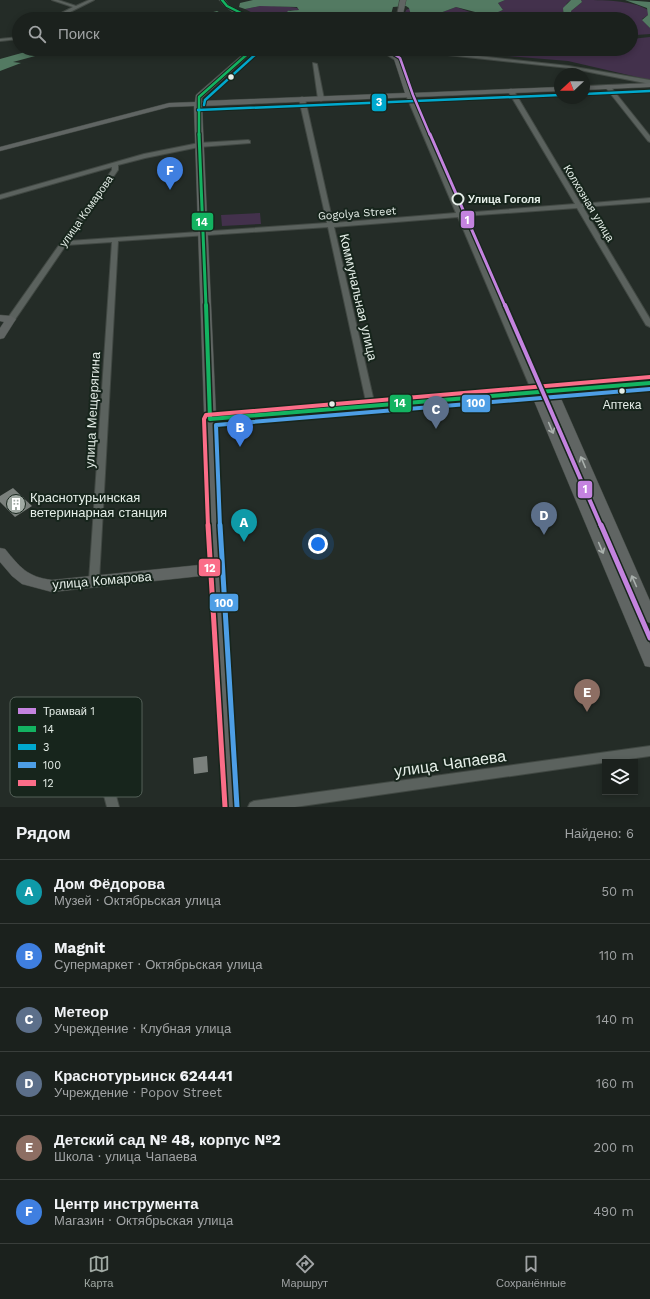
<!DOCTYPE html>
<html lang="ru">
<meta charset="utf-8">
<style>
body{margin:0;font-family:"Work Sans",sans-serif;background:#242926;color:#f1f3f6}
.controls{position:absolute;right:12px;bottom:12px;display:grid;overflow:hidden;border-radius:0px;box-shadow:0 2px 6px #0003}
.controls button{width:36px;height:36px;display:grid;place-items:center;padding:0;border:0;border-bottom:1px solid #393e3b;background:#1b211d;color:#f1f3f6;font:20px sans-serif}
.compass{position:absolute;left:554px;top:68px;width:36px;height:36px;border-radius:50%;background:#1b211d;box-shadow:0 2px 6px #0003;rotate:248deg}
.you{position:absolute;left:318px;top:544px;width:14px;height:14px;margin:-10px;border:3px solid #fff;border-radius:50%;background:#1a73e8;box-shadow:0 0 0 6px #1a73e833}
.badge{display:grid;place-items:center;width:26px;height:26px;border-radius:50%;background:#a1aaa4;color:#fff;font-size:13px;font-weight:700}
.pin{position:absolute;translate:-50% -33px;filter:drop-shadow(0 1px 2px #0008)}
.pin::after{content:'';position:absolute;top:21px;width:14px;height:12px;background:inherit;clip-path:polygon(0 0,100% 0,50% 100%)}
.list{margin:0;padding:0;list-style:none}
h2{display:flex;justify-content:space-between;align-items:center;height:52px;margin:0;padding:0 16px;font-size:17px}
h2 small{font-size:13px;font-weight:400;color:#a0a3a4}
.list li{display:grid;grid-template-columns:26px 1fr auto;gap:12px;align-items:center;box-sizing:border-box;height:64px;padding:0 16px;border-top:1px solid #393e3b}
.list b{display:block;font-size:15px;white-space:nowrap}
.list p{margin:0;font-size:13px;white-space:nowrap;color:#a0a3a4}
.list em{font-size:13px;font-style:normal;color:#a0a3a4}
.icon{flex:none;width:22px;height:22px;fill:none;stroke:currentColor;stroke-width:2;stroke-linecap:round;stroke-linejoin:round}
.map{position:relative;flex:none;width:650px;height:807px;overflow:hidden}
.search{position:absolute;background:#1b211d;box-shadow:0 2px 6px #0003;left:12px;right:12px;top:12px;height:44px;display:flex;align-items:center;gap:10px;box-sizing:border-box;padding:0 14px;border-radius:22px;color:#a0a3a4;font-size:15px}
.sheet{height:436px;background:#1b211d}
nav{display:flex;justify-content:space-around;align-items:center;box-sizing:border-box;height:56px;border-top:1px solid #393e3b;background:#1b211d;font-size:11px;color:#a0a3a4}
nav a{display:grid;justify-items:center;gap:2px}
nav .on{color:#a1aaa4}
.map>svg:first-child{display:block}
.green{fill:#43314c}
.water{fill:#537a62}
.building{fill:#7a807c}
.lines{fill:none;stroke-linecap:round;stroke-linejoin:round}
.street-casing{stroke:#414843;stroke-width:2}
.secondary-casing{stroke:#414843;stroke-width:1}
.street{fill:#5b625e;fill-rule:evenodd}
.secondary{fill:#606563;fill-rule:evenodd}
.bus-1-far2-casing{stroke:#17251c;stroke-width:4.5}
.bus-1-far1-casing{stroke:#17251c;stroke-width:5.5}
.bus-1-casing{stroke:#17251c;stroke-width:7}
.bus-2-casing{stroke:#17251c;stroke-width:4.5}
.bus-3-far1-casing{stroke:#17251c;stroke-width:7}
.bus-3-casing{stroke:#17251c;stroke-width:8}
.bus-4-far1-casing{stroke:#17251c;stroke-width:7}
.bus-4-casing{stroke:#17251c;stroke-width:8}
.bus-1-far2{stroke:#13b361;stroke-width:2.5}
.bus-1-far1{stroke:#13b361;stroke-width:3}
.bus-1{stroke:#13b361;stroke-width:4}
.bus-2{stroke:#00a9ce;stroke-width:2.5}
.bus-3-far1{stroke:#4d9ee5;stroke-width:4}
.bus-3{stroke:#4d9ee5;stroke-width:5}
.bus-4-far1{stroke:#fb6d88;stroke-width:4}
.bus-4{stroke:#fb6d88;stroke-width:5}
.tram-1-far3-casing{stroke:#17251c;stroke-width:4.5}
.tram-1-far2-casing{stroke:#17251c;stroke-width:5.5}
.tram-1-far1-casing{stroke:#17251c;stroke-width:7}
.tram-1-casing{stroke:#17251c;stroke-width:8}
.tram-1-far3{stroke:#c483df;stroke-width:2.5}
.tram-1-far2{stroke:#c483df;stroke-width:3}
.tram-1-far1{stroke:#c483df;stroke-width:4}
.tram-1{stroke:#c483df;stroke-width:5}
.oneway{stroke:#a9b0ac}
.bus-dot{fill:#e5eee8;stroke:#17251c;stroke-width:1.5}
.stop-dot{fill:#17251c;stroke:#e5eee8;stroke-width:2}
.labels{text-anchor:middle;stroke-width:4;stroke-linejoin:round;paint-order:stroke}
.far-stop-label{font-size:11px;font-weight:bold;fill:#e5eee8;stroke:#17251c;text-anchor:start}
.far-street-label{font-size:11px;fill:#e5eee8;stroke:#17251c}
.bus-label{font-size:12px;fill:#e5eee8;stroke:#17251c}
.street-label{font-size:13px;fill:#e5eee8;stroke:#17251c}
.poi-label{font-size:13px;fill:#e5eee8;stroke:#17251c;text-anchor:start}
.near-street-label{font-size:16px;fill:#e5eee8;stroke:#17251c}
.key{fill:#17251c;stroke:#556159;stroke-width:1}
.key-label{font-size:11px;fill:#e5eee8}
.line-badge{stroke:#17251c;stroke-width:1.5}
.badge-label{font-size:11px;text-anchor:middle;font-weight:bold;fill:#fff}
</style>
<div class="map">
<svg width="650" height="807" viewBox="0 0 650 807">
<rect width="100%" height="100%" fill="#242c27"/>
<path class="green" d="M505,0H571L567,3L562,14L564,19H403L406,10L410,8L411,15L416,17L424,14L439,15L440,13L456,7L470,12L502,11L503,10L498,3Z
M581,0C601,0 632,0 648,10V15L642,19L650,28V34L636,35L631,33V19H572L571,11L582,2Z
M260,6C268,6 294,6 300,9L295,11L290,10L287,14L291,19H264L245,9Z
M650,37V80L568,61L421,49H631V39Z
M260,213L261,224L222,226L221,215Z"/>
<path class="water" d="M253,0H505L498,3L503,10L498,12L479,13L456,7L440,13L439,15L429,16L424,14L416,17L411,15L409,8L406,6L393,7L390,18L385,19H291L286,15L288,12L287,11L299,10L297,7L260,6L245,9L239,7L240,3Z
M571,0H581L582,2L571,11L572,19H564L563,8Z
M625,0L650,2V28L642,20L648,15L647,8Z
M217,11L226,16L215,19H187Z
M36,49H61L13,62L21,63L0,71V59Z"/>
<path class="building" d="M13,488L32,506L15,517L0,502V496Z
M207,756L208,772L194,774L193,758Z"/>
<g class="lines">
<defs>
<path id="street" d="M52,0H58L76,6L89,0H94L56,19H50L73,7Z
M19,37V39L0,41V39Z
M378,49H383L399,59L395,60Z
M399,49H414L569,66L650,80V84L569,68L401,50Z
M313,63L317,64L324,99L321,101L318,99Z
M606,86H610L650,136V142L648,141L606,88Z
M511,89L514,91L581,204L650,198V202L583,207L650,319V327L646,325L577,208L464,216L540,392L539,394H533L458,217L334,227L375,406L371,409L367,406L328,227L118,241L99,581L97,584L94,585L91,584L89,581L112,242L66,245L14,321H8L7,319L112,170V167L0,199V195L144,154L199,143L248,140L250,141V143L199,147L145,158L118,165V170L69,241L327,223L299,99L302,97L305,99L333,223L456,213L406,95L409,93L412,95L462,213L575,204L508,91Z
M91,737L95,738L110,773L119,807H107L98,773L85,742L87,738Z
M650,746V756L295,807H248L250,803L254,801Z"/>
<path id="secondary" d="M219,0H225L229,5L256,19C243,19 227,11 219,0Z
M400,0H406L402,19H396Z
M249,49H256L202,98V101L405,93L394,59L393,49H399L400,59L412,93L560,87V91L202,106L216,415L650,379V387L559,394L650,601V623L645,621L643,617L548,395H543L650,644V667L645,666L643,661L532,396L216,422L223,569L239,807H223L210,575L52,592L22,584L12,576L0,562V548L5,549C20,567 27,577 52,580L209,564L194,106L169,107L0,151V147L169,103L195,102L196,95Z
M650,83V87L584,90V86Z
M0,315L11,316L16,319L4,338L0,339V328L4,322L0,321Z"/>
</defs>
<use href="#street" class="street-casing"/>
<use href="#secondary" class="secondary-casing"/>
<use href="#street" class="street"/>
<use href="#secondary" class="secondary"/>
<defs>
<path id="bus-1-far2" d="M222,0L227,6L253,19
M199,135V97L253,49"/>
<path id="bus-1-far1" d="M199,134L206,306"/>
<path id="bus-1" d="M206,305L210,419
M210,419L650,383"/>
<path id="bus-2" d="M584,94L650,91
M204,105L205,100L257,53
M198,110L560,95"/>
<path id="bus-3-far1" d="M220,526L216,425L650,389"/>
<path id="bus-3" d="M220,525L237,807"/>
<path id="bus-4-far1" d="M208,526L204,419L206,415L650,377"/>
<path id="bus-4" d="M208,525L225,807"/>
</defs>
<use href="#bus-1-far2" class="bus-1-far2-casing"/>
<use href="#bus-1-far1" class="bus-1-far1-casing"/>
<use href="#bus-1" class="bus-1-casing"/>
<use href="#bus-2" class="bus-2-casing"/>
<use href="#bus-3-far1" class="bus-3-far1-casing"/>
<use href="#bus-3" class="bus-3-casing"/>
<use href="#bus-4-far1" class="bus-4-far1-casing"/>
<use href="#bus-4" class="bus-4-casing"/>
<use href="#bus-1-far2" class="bus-1-far2"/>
<use href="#bus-1-far1" class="bus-1-far1"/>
<use href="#bus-1" class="bus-1"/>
<use href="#bus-2" class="bus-2"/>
<use href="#bus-3-far1" class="bus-3-far1"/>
<use href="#bus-3" class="bus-3"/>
<use href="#bus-4-far1" class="bus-4-far1"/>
<use href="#bus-4" class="bus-4"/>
<defs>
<path id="tram-1-far3" d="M386,49L400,58L413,95L430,135"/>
<path id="tram-1-far2" d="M430,134L505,306"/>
<path id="tram-1-far1" d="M505,305L601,526"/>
<path id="tram-1" d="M601,525L650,638"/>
</defs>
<use href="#tram-1-far3" class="tram-1-far3-casing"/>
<use href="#tram-1-far2" class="tram-1-far2-casing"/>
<use href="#tram-1-far1" class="tram-1-far1-casing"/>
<use href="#tram-1" class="tram-1-casing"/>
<use href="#tram-1-far3" class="tram-1-far3"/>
<use href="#tram-1-far2" class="tram-1-far2"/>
<use href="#tram-1-far1" class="tram-1-far1"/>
<use href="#tram-1" class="tram-1"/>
</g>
<defs><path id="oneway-shaft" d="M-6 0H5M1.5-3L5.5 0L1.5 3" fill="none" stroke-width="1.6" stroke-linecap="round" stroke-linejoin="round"/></defs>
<g class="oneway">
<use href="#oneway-shaft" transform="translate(551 428) rotate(67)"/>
<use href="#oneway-shaft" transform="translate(583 462) rotate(-113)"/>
<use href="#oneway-shaft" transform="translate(601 548) rotate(67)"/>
<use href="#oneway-shaft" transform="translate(634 581) rotate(-114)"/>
</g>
<defs>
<symbol id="building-disc" viewBox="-11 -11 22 22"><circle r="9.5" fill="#a1aaa4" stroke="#17251c"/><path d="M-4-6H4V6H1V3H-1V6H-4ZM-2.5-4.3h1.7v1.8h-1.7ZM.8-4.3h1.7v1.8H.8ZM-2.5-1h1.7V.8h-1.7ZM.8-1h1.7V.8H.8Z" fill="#fff"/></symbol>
</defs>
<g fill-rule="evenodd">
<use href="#building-disc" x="5" y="493" width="22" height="22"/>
</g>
<g class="bus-dot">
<circle cx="231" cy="77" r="3.5"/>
<circle cx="622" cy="391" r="3.5"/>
<circle cx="332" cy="404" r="3.5"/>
</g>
<circle class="stop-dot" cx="458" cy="199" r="5.5"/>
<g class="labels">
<g class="far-stop-label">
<text x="468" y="203">Улица Гоголя</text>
</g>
<g class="far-street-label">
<text transform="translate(589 203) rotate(59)" y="4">Колхозная улица</text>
<text transform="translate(86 211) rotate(-55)" y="4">улица Комарова</text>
<text transform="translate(357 213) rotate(-4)" y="4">Gogolya Street</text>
</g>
<g class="bus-label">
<text x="622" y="409">Аптека</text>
</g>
<g class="street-label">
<text transform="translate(359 297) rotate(77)" y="5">Коммунальная улица</text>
<text transform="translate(92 410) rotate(-87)" y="5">улица Мещерягина</text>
<text transform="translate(102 580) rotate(-5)" y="5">улица Комарова</text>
</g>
<g class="poi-label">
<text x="30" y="502">Краснотурьинская<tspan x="30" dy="15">ветеринарная станция</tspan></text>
</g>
<g class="near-street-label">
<text transform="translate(450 763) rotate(-8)" y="6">улица Чапаева</text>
</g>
</g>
<rect x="10" y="697" width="132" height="100" rx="6" class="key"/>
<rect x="18" y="708" width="18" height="6" fill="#c483df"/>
<rect x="18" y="726" width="18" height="6" fill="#13b361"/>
<rect x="18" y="744" width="18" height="6" fill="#00a9ce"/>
<rect x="18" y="762" width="18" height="6" fill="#4d9ee5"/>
<rect x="18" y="780" width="18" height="6" fill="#fb6d88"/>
<g class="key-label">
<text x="43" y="715">Трамвай 1</text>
<text x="43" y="733">14</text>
<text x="43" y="751">3</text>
<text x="43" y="769">100</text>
<text x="43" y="787">12</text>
</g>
<g class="line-badge">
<rect x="371" y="93" width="16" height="19" rx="4" fill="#00a9ce"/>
<rect x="460" y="210" width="15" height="19" rx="4" fill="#c483df"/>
<rect x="191" y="212" width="23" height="19" rx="4" fill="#13b361"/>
<rect x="461" y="394" width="30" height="19" rx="4" fill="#4d9ee5"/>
<rect x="389" y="394" width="23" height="19" rx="4" fill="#13b361"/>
<rect x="577" y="480" width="16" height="19" rx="4" fill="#c483df"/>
<rect x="198" y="558" width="23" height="19" rx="4" fill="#fb6d88"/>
<rect x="209" y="593" width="30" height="19" rx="4" fill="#4d9ee5"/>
</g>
<g class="badge-label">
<text x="379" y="106">3</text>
<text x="467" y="224">1</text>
<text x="202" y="226">14</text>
<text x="476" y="407">100</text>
<text x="400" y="407">14</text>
<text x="585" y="493">1</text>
<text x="210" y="572">12</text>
<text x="224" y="607">100</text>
</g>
</svg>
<div class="controls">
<button><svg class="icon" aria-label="layers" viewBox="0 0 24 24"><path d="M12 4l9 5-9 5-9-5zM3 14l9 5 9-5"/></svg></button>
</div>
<svg class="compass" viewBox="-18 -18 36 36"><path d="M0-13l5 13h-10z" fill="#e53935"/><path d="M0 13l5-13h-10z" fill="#a0a3a4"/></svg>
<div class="you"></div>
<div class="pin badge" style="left:244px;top:542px;background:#0f9aa8">A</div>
<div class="pin badge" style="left:240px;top:447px;background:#3f7fe0">B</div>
<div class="pin badge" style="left:436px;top:429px;background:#5c6f8a">C</div>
<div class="pin badge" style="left:544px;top:535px;background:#5c6f8a">D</div>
<div class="pin badge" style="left:587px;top:712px;background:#8d6e63">E</div>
<div class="pin badge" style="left:170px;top:190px;background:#3f7fe0">F</div>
<div class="search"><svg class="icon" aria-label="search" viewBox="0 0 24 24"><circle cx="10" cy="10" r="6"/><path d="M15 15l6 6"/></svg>Поиск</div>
</div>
<section class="sheet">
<h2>Рядом<small>Найдено: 6</small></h2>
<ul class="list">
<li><span class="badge" style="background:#0f9aa8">A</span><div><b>Дом Фёдорова</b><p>Музей · Октябрьская улица</p></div><em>50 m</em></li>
<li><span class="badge" style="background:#3f7fe0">B</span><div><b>Magnit</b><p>Супермаркет · Октябрьская улица</p></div><em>110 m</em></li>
<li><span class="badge" style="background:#5c6f8a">C</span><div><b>Метеор</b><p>Учреждение · Клубная улица</p></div><em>140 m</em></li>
<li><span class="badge" style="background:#5c6f8a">D</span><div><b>Краснотурьинск 624441</b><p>Учреждение · Popov Street</p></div><em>160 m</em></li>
<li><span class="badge" style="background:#8d6e63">E</span><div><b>Детский сад № 48, корпус №2</b><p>Школа · улица Чапаева</p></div><em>200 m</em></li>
<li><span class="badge" style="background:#3f7fe0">F</span><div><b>Центр инструмента</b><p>Магазин · Октябрьская улица</p></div><em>490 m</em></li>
</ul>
</section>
<nav>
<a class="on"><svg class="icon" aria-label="map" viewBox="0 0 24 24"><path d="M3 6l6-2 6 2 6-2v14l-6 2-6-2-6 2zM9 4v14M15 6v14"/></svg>Карта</a>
<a><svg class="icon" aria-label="directions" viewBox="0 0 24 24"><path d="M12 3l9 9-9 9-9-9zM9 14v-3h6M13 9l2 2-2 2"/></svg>Маршрут</a>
<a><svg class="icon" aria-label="saved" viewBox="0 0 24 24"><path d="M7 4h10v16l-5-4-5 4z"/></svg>Сохранённые</a>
</nav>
